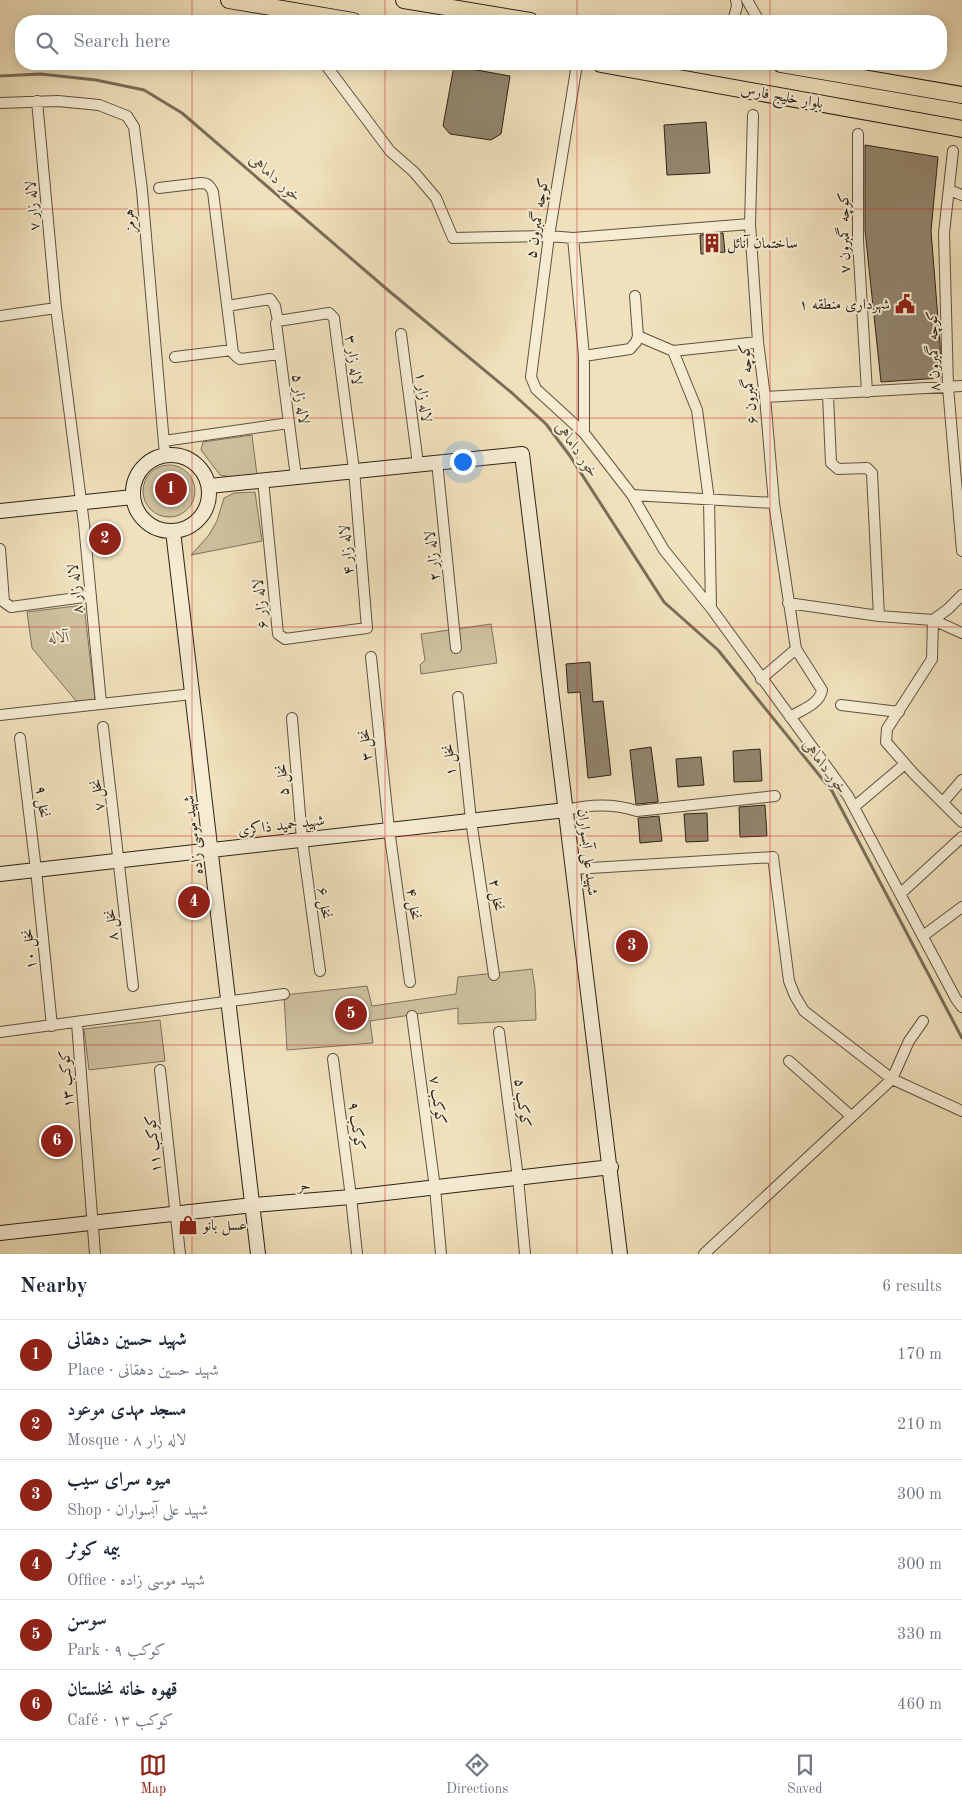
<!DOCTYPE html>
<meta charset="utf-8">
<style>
body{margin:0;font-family:"Old Standard TT",Amiri,serif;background:#f2f2f3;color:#1f2937}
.you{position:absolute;left:462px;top:461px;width:18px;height:18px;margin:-12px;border:4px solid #fff;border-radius:50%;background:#1a73e8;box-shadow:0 0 0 8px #1a73e833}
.badge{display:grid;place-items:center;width:32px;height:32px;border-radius:50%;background:#8f2418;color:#fff;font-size:16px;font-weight:700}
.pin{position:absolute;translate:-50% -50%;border:2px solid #fff;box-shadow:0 1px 5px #0006}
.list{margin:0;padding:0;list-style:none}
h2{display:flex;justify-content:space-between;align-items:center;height:65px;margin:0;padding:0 20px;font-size:21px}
h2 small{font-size:16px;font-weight:400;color:#747a83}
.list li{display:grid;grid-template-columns:32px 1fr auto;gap:15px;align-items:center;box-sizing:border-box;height:70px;padding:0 20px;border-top:1px solid #e0e1e3}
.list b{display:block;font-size:19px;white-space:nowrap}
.list p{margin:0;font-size:16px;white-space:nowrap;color:#747a83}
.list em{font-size:16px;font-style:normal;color:#747a83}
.icon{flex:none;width:28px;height:28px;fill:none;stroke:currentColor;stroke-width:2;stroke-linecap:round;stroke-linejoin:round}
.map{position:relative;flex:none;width:962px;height:1254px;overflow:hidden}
.search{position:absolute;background:#fff;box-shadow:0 2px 12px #0003;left:15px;right:15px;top:15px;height:55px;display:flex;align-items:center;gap:12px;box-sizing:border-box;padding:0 18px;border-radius:20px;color:#747a83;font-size:19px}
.sheet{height:485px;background:#fff}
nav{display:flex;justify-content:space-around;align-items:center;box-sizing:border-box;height:70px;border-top:1px solid #e0e1e3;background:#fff;font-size:14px;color:#747a83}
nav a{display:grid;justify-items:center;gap:2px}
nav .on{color:#8f2418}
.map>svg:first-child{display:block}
.green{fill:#cfc1a0;stroke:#7e725c}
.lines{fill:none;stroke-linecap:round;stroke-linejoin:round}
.stream{stroke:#7a6e58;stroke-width:3}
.building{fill:#92856d;stroke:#2d2217}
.street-casing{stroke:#5e5240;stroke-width:12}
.secondary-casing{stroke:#2d2217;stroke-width:16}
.primary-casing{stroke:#2d2217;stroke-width:18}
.street{stroke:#f5ecd3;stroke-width:10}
.secondary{stroke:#f5ecd3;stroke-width:14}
.primary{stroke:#f0e1bc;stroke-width:16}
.grid{fill:none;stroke:#d62828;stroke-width:1;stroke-opacity:0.55}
.labels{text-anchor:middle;stroke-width:4;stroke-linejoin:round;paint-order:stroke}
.street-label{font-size:15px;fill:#2d2217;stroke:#f5ecd3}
.poi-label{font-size:15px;fill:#2d2217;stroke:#f5ecd3;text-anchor:start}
.park-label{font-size:15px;font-style:italic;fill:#564a39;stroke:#f5ecd3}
.water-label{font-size:16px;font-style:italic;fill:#5a4e3d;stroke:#f5ecd3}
</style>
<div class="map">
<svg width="962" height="1254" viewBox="0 0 962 1254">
<rect width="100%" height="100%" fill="#f0e1bc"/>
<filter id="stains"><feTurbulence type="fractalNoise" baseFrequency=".004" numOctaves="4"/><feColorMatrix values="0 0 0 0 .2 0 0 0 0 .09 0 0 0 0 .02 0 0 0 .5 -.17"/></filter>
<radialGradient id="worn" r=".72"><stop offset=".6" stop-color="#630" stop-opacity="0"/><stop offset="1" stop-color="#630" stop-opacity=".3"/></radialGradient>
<path class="green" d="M252,435L257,475L231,477L220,475L201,450L203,442Z
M143 491a26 26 0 1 1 52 0a26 26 0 1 1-52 0Z
M255,492L262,541L191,555L209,535L217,521L224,498L234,493Z
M84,605L95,700L76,701L32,648L27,612Z
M491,624L497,663L421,674L420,665L425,660L421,634Z
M532,969L535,988L536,1020L458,1024V1008L370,1021L373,1043L287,1050L284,995L367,986L372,1006L456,994L458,977Z
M160,1020L165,1061L89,1070L84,1029Z"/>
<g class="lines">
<path class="stream" d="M0,76L41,74L96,80L144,90L182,113L389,291L512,393L546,424L570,456L664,602L718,650L832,791L962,1038"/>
</g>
<path class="building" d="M454,66L510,76L501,134L491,140L450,134L443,126Z
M706,122L710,173L667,175L664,125Z
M865,145L938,157L931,231L940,344L941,378L881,382L865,230Z
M723,233L725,252L701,254L700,235Z
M590,662L593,702L603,701L611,775L588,778L580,692L568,693L566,664Z
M651,747L658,800V802L638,804H636L633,779L630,750Z
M760,749L762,781L734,782L733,751Z
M701,757L704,785L678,787L676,759Z
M765,805L767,836L740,837L739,807Z
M707,813L708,841L686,842L684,814Z
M659,816L662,841L640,843L638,818Z"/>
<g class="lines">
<defs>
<path id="street" d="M747,0L759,21
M276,21L280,9
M733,21L737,6L736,0
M325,64L390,151L414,172L436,198L453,238L549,236L573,238L750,224
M577,64L549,236L531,377L536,389L584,433L632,495L664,550L711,608L848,796L956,999L962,1007
M37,101L56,308L84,524L101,703
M0,103L58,101L99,105L127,116L134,127L142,190L165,455
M753,115L750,224L758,342L765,397L774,503L796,649L822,690C820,704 801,710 790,717
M858,134V240L867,392
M953,151L944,233L948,387L962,551
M159,188L201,183C208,183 210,186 213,192L233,353L237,357L240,359L279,354
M949,190L962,195
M573,238L584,356V433
M227,306L270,299L275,306L278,321
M0,316L56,308
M401,334L418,464
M638,336L673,351L758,342
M673,351L697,410L709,500L711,608
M584,356L630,349L636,342L638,336L635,296
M175,357L232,350
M828,395L831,463L838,469L867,468L872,473L879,616
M765,397L962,386
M164,441L289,423
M437,462L456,648
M263,480L278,634L285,639L367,628L354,470L334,318L329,313L278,321L276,323L296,477
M632,495L774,503
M0,549L4,602L11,607L91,596
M788,603L879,616L933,620L948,609L962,595
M962,633L933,620L932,659L887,729L886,742L914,774L962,822
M371,657L389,829L410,982
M761,679L796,649
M458,697L471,820L494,975
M841,705L899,712
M0,715L192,694
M292,718L302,839L320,971
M103,727L133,986
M20,738L36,870L52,1026
M943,802L962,780
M854,807L905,764
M566,810C590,804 613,803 637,811L775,796
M574,869L773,857L789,981L795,996L804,1011L892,1079L909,1041L923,1021
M900,894L962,837
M923,936L962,907
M412,1016L435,1188L441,1254
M77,1023L95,1254
M0,1032L284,994
M499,1032L518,1178L525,1254
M333,1059L351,1197L357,1254
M789,1061L851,1116
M160,1070L180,1254
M704,1254L892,1079L962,1111"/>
<path id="secondary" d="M133 493a38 38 0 1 1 76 0a38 38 0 1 1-76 0Z
M209,486L522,454L620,1254
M0,511L133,497
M173,531L258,1254
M0,874L566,810
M0,1233L253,1205L351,1197L611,1167"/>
<path id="primary" d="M229,0L353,21
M404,0L530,21
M601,64L962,129
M781,64L962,95"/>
</defs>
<use href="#street" class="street-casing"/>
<use href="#secondary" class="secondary-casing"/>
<use href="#primary" class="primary-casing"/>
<use href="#street" class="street"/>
<use href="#secondary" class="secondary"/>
<use href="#primary" class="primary"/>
</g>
<path class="grid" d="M192,0V21M385,0V21M577,0V21M770,0V21M192,64V1254M385,64V1254M577,64V1254M770,64V1254M0,209H962M0,418H962M0,627H962M0,836H962M0,1045H962"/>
<defs>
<symbol id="building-bare" viewBox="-9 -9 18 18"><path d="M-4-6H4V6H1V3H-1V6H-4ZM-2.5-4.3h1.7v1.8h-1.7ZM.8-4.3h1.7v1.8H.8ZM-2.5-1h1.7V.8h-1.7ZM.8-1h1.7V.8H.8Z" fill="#8f2418" stroke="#f5ecd3" stroke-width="2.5" paint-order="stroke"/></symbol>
<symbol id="civic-bare" viewBox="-9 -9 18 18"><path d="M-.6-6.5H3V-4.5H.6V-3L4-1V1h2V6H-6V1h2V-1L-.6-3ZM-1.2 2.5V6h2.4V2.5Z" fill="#8f2418" stroke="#f5ecd3" stroke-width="2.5" paint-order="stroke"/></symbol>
<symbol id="shop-bare" viewBox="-9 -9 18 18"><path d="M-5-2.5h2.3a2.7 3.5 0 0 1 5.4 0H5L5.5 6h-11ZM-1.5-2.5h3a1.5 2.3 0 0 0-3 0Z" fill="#8f2418" stroke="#f5ecd3" stroke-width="2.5" paint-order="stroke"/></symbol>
</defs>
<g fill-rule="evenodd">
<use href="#building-bare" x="698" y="229" width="28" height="28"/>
<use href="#civic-bare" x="891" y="290" width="28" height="28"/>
<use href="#shop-bare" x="174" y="1211" width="28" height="28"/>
</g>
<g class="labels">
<g class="street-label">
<text transform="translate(782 96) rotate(10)" y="5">بلوار خلیج فارس</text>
<text transform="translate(32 206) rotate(-95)" y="5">لاله زار ۷</text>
<text transform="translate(537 218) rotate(-81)" y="5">کوچه گمبرون ۵</text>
<text transform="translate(129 221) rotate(-95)" y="5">هرمز</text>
<text transform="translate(844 233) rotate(-91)" y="5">کوچه گمبرون ۷</text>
<text transform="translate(933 351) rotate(-92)" y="5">کوچه گمبرون ۸</text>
<text transform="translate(354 360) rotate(82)" y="5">لاله زار ۳</text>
<text transform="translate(748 384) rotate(-96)" y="5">کوچه گمبرون ۶</text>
<text transform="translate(424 397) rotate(83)" y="5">لاله زار ۱</text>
<text transform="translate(301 399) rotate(82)" y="5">لاله زار ۵</text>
<text transform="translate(346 550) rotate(-95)" y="5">لاله زار ۴</text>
<text transform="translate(432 556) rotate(-96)" y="5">لاله زار ۲</text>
<text transform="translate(75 589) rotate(-96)" y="5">لاله زار ۸</text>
<text transform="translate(260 604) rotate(-96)" y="5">لاله زار ۶</text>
<text transform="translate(365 745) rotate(-96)" y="5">نخل ۳</text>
<text transform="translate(449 760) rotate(-96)" y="5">نخل ۱</text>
<text transform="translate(282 780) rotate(-95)" y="5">نخل ۵</text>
<text transform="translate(97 795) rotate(-97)" y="5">نخل ۷</text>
<text transform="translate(43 802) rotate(83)" y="5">نخل ۹</text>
<text transform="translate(281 825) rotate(-7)" y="5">شهید حمید ذاکری</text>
<text transform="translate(193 835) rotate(-97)" y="5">شهید موسی زاده</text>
<text transform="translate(588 852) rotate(83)" y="5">شهید علی آبسواران</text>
<text transform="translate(497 895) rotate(82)" y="5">نخل ۲</text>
<text transform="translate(325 903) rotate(82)" y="5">نخل ۶</text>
<text transform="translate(414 904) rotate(82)" y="5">نخل ۴</text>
<text transform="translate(111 925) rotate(-96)" y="5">نخل ۸</text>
<text transform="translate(29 949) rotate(-96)" y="5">نخل ۱۰</text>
<text transform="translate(66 1079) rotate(-94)" y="5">کوکب ۱۳</text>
<text transform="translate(438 1100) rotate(82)" y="5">کوکب ۷</text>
<text transform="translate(523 1103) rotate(83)" y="5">کوکب ۵</text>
<text transform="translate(357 1126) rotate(82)" y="5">کوکب ۹</text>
<text transform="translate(153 1144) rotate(-96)" y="5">کوکب ۱۱</text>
<text transform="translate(304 1185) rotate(-5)" y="5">حر</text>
</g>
<g class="poi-label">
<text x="727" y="248">ساختمان آنائل</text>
<text x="890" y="309" text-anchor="end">شهرداری منطقه ۱</text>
<text x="203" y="1230">عسل بانو</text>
</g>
<g class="park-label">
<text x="59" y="642">آلاله</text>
</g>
<g class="water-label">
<text transform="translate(276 177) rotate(41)" y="6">خور داماهی</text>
<text transform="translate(578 449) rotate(55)" y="6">خور داماهی</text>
<text transform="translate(826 766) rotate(53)" y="6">خور داماهی</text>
</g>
</g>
<rect width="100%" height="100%" filter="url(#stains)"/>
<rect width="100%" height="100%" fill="url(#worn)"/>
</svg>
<div class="you"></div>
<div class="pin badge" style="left:171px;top:489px">1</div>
<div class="pin badge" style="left:105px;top:539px">2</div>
<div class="pin badge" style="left:632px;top:946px">3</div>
<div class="pin badge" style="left:194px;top:902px">4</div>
<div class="pin badge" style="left:351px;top:1014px">5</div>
<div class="pin badge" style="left:57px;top:1141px">6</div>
<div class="search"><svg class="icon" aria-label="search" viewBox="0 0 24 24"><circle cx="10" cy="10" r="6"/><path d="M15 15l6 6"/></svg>Search here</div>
</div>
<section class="sheet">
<h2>Nearby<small>6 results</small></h2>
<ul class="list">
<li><span class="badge">1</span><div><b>شهید حسین دهقانی</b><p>Place · شهید حسین دهقانی</p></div><em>170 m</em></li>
<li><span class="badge">2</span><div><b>مسجد مهدی موعود</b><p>Mosque · لاله زار ۸</p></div><em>210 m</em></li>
<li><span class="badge">3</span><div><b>میوه سرای سیب</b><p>Shop · شهید علی آبسواران</p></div><em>300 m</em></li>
<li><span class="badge">4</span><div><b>بیمه کوثر</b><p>Office · شهید موسی زاده</p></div><em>300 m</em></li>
<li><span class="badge">5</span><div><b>سوسن</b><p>Park · کوکب ۹</p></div><em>330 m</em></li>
<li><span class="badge">6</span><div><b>قهوه خانه نخلستان</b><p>Café · کوکب ۱۳</p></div><em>460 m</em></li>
</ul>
</section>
<nav>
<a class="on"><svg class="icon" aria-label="map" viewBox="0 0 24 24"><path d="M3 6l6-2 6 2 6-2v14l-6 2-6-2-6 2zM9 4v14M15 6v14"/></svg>Map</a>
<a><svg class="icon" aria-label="directions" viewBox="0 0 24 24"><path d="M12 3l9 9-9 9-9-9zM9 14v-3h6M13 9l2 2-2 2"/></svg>Directions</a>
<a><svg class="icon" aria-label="saved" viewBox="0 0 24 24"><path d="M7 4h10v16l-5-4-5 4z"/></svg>Saved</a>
</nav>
